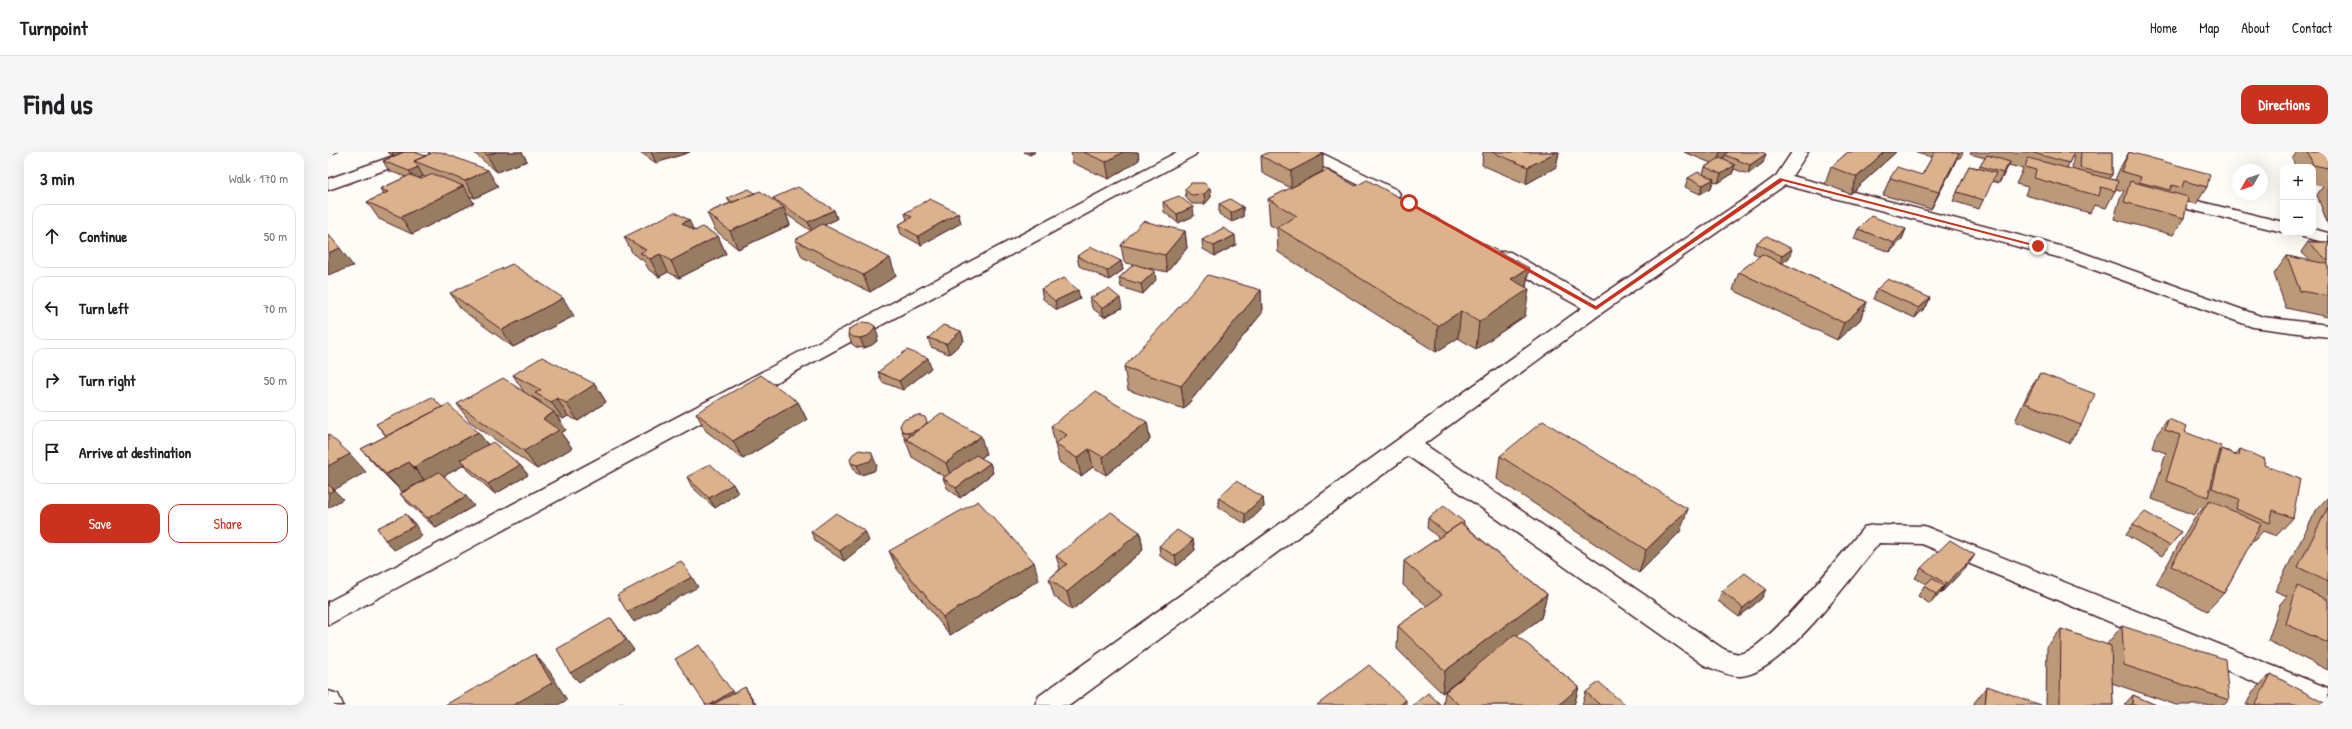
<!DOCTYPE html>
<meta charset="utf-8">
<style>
body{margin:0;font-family:"Patrick Hand",sans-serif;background:#f6f6f6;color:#202124}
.controls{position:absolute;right:12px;top:12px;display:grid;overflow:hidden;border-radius:8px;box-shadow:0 4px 16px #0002}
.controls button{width:36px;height:36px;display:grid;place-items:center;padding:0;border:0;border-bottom:1px solid #e0e0e0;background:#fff;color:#202124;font:20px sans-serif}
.compass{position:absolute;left:1904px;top:12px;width:36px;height:36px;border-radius:50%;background:#fff;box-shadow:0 4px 16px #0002;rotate:230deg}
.stop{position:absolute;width:12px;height:12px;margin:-9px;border:3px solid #c8321e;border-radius:50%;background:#fff}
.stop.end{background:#c8321e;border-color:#fff;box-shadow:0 1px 4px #0008}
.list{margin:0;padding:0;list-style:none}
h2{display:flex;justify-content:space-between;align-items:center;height:52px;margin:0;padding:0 16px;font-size:17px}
h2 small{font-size:13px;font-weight:400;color:#757577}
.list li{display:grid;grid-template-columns:26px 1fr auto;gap:12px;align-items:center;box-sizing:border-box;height:64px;margin:0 8px 8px;padding:0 8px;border:1px solid #e0e0e0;border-radius:12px}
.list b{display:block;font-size:15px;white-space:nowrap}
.list em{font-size:13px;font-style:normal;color:#757577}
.actions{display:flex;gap:8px;padding:12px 16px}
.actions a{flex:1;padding:9px 0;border:1px solid #c8321e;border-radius:12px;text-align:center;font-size:14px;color:#c8321e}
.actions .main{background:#c8321e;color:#fff}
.icon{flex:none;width:22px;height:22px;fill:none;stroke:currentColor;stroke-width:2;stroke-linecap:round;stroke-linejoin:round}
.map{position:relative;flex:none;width:2000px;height:553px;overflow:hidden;border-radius:12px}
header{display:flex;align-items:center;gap:24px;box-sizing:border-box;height:56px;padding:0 20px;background:#fff;border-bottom:1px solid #e0e0e0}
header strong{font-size:19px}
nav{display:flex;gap:22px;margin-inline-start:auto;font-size:14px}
.intro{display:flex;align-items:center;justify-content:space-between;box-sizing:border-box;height:96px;padding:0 24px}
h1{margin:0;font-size:28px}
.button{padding:10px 18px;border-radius:12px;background:#c8321e;color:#fff;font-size:14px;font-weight:700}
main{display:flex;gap:24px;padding:0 24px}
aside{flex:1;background:#fff;border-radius:12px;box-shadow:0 4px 16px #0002}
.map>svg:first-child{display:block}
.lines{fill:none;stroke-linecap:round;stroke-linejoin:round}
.minor-casing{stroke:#4a1f2b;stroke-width:3}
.minor{fill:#fdfcf7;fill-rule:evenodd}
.wall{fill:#bc9978;stroke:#4a1f2b;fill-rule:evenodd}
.shaded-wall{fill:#997d62;stroke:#4a1f2b}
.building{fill:#dbb28c;stroke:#4a1f2b}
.route{fill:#c8321e}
</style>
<header>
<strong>Turnpoint</strong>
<nav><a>Home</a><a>Map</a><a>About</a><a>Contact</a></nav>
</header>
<div class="intro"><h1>Find us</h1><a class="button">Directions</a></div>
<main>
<aside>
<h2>3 min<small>Walk · 170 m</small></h2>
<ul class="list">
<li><svg class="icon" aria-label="ahead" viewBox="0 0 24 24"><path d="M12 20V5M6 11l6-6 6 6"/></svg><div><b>Continue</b></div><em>50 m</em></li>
<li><svg class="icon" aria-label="left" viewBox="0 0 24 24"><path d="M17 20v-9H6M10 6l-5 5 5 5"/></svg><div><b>Turn left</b></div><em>70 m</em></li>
<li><svg class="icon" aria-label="right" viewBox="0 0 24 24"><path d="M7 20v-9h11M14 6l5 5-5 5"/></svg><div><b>Turn right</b></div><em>50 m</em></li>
<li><svg class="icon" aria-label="arrive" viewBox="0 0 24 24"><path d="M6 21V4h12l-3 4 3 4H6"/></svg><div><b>Arrive at destination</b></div></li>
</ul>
<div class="actions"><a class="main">Save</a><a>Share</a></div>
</aside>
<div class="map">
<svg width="2000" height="553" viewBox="0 0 2000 553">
<rect width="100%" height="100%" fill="#fdfcf7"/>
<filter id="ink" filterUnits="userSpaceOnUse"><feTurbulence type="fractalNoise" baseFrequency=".025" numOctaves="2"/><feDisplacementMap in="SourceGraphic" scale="8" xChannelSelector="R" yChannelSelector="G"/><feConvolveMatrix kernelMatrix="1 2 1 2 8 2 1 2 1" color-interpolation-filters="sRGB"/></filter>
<g filter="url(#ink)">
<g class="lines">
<defs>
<path id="minor" d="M77,0H101L99,3L0,38V27Z
M849,0H869L867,3L0,473V450Z
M970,0H991L1069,38L1072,42L1069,46H1057L972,3Z
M1464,0H1480L1464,24L1747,98L1935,165L2000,173V185L1925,175L1733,106L1457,33L1275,160L1096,292L1394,496C1400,499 1408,503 1415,501C1439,496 1517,398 1536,375L1545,373L1596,374L2000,536V553H1982L1594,392L1551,391C1524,424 1455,521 1413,524C1402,525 1386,517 1376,513L1080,304L742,553H707L711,544L1254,156L1168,108L1166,104L1168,100H1182L1267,148L1418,46L1448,24Z
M1857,46L1955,70V80L1851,55L1848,51L1851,47Z
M1985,77L2000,81V91L1975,85L1972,81H1985Z
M0,539L10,542L15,553H0Z"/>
</defs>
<use href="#minor" class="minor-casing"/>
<use href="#minor" class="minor"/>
</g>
<path class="wall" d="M59,0H86L170,35L147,46L141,44L146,51L84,82L51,67L39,50L56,42L52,37L78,25L61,19L55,9L66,4ZM96,24L97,26L93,27L91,26Z
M145,0H194L199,9L169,20Z
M312,0H362L328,11Z
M696,0H707L702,3Z
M743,0H810L811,8L781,27L745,11Z
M1155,0H1231L1228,15L1198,32L1154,13Z
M1356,0H1434L1435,11L1420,22L1406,17L1404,22L1390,31L1385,29L1383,36L1372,42L1357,35L1360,26L1375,22L1377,15L1383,11Z
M1520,0H1568L1522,42L1497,32L1503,15Z
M1589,0H1635L1632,6H1629L1624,17L1603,57L1555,43L1562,26L1594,23L1604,5L1588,1Z
M1643,0H1746L1739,16L1744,17L1746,0H1784V23L1781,27L1787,28L1792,16L1801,0L1879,35L1868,52L1859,50L1856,66L1845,83L1786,67L1792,46L1796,39L1788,37L1787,39L1778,56L1766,53L1762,61L1697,43L1700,35L1688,32L1695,17L1681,13L1671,31L1664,29L1651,57L1625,49L1641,14L1651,16L1657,6L1642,2Z
M1969,0H2000V73L1989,43L1995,34L1985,32V15H1968L1964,7Z
M933,4L995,19L969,33L1028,34L1201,116L1198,135L1197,164L1148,197L1130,186L1108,200L950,100L949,77L942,73L940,47L963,36L934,21Z
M882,36L883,45L877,52H864L858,46L857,37Z
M427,41L446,49L445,46L506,58L509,67L496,73L568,124L542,140L474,105L467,88L483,79L458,62L462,73L410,97L387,78L379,61L402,51L399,46Z
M835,50L866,64L850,71L836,60Z
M891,52L915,55V65L904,70L891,62Z
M577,61H630L633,71L593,93L573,82L570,73L579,68Z
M1530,77H1578L1574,87L1562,100L1526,87Z
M366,78L390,84L398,102L351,126L340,120L331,125L321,118L316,109L305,102L296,85Z
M857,79L859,96L839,120L816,115L828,128L815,142L793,135L791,126L805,113L796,110L793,93Z
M874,88L908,93L887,104L875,97Z
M1980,90H2000V165L1958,156L1946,122L1959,104L1983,109L1973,100Z
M1428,91L1461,106L1454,111L1539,150L1532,168L1509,188L1405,138L1411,120L1432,104L1425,101Z
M749,104L793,109L795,118L781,128L751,114Z
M713,137L752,147L729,158L715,147Z
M1549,137L1602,146L1598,155L1587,166L1545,147Z
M933,138L934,161L856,257L800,238L796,215Z
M122,141L246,164L185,195L134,158Z
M762,146L794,156L776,165L764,156Z
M633,179L636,189L621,202L603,195L600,186Z
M520,182L550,184L549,189L544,193L536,196L528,195L524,192Z
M603,216L575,238L554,230L550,220Z
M1712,221L1753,273L1741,291L1687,269L1701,239Z
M185,223L267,232L278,250L250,269L240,264L235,267L229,264L238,278L233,281L244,296L209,317L142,270L129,252L196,240ZM202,244L212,249L214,252Z
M470,250L479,268L415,307L378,279L368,261Z
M114,255L160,292L192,313L200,323L167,342L140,318L136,313L116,324L146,354L108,376L80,351L72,342L96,328L74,340L49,315L33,297L58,284L48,272Z
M1840,267L1857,280L1891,301L1894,297L1908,302L1912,297L1936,313L1965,366L1948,384L1935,379L1926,389L1924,388L1896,441L1879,459L1828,432L1866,366L1875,356L1872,355L1866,363L1824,347L1838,301L1824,296L1827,285Z
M819,270L822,288L778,323L765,315L753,324L731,310L723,274Z
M599,271L658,302L653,306L662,311L665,321L632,346L619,336L615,326L617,325L584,305L572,274Z
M1172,304L1352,380L1311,421L1169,327Z
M523,311L549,314L546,319L533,323L528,321Z
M359,325L410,341L387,356L364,335Z
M935,345L936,355L918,372L891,356L890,346Z
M2000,345V518L1940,489L1952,452L1959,444L1947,439L1989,357Z
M1100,366L1136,370V373L1219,442L1213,466L1189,484L1251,535L1246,553H1115L1117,540L1135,525L1114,541L1069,497L1070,474L1099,454L1075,433L1076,409L1111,386L1099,376Z
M1805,373L1853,380L1834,404L1798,383Z
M483,380L541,389L516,409L488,390Z
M812,380L815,398L744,458L726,444L721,427L732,417L728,404Z
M865,388L867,398L849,414L832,404L831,394Z
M561,399L711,428L622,483L569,417Z
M1640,413L1612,442L1611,441L1610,444L1602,452L1590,444L1596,434L1598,432L1587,426L1593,416Z
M1394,439L1434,446L1411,465L1390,449Z
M1794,474L1901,548L1896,553H1848L1784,531L1785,553H1718L1719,495L1733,477L1779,493V492Z
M1943,522L1997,553H1918L1925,539Z
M1659,534L1657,553H1646V551Z
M1258,540L1297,553H1254Z
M1805,543L1828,553H1796Z"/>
<path class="shaded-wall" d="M0,0H10L0,4Z
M64,0H76L66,4Z
M168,0H194L199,9L169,20L159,3Z
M323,0H362L328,11Z
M702,0H707L702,3Z
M795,0H810L811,8L781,27L778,10Z
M1228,0H1231L1228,15L1198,32L1200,15Z
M1392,0H1406L1397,3L1395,8L1388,13Z
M1556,0H1568L1522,42L1529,25Z
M1631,1L1624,17L1603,57L1611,40Z
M995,2V19L963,36V19Z
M1438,2L1435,11L1420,22L1422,13Z
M1682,10L1678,19L1671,31L1675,21Z
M1407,13L1404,22L1390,31L1393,22Z
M90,15L95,24L87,28L81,19Z
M160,18L170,35L147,46L137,29Z
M1386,27L1383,36L1372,42L1375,33Z
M135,34L146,51L84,82L73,65Z
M882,36L883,45L877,52L876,42Z
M865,55L866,64L850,71L849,62Z
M915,55V65L904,70L903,61Z
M456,56L462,73L410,97L402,79Z
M506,58L509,67L484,79L480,70Z
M630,61L633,71L593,93L590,84Z
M361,68L369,85L354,71Z
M1578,77L1574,87L1562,100L1566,91Z
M857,79L859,96L839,120L837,103Z
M907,83L908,93L887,104L886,94Z
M390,84L398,102L351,126L343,109Z
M12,96L25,114L0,123V101Z
M1464,97L1461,106L1451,113L1454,104Z
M332,102L340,120L331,125L322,107Z
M562,106L568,124L542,140L535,123Z
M793,109L795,118L781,128L779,119Z
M1201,116L1197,140L1201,137L1197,164L1148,197L1151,170L1183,127Z
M827,119L828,128L815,142L813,132Z
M750,138L752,147L729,158L727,149Z
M933,138L934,161L856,257L853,234Z
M235,146L246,164L185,195L174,178Z
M792,146L794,156L776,165L774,156Z
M1602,146L1598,155L1587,166L1591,156Z
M1539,150L1532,168L1509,188L1516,171Z
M1133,159L1130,186L1108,200L1110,174Z
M547,174L550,184L549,189L544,193L536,196L532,186Z
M633,179L636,189L621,202L618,192Z
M600,206L603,216L575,238L571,229Z
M267,232L278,250L250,269L238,251Z
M229,246L240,264L235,267L223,250Z
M470,250L479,268L415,307L405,289Z
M226,260L238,278L233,281L244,296L209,317L196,299L215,267Z
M599,270L602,280L584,291L581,281Z
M819,270L822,288L778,323L775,305Z
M150,280L164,298L132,308L136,313L100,333L86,315Z
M653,284L658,302L624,329L618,311Z
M761,297L765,315L753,324L749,306Z
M543,300L549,314L546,319L533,323L529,313Z
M22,302L38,320L6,338L15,347L0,356V314Z
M81,310L96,328L74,340L58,322Z
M662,311L665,321L632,346L628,336Z
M192,313L200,323L167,342L160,332Z
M405,332L410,341L387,356L381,346Z
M138,344L146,354L108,376L100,366Z
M935,345L936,355L918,372L917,362Z
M1360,357L1352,380L1311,421L1318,398Z
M78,362L87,372L94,384L66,398L57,388Z
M537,379L541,389L516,409L512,399Z
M812,380L815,398L744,458L739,440Z
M865,388L867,398L849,414L847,404Z
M1647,403L1640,413L1612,442L1618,432Z
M706,410L711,428L622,483L615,465Z
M364,425L370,435L306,470L299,460Z
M1616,434L1610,444L1602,452L1608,442Z
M1438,437L1434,446L1411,465L1415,456Z
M1219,442L1213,466L1114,541L1117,519Z
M283,466L306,498L251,530L242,521Z
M207,502L222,520L239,548L230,553H185Z
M417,535L428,552V553H427Z
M1251,535L1246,553H1231Z
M404,539L410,549L403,553H382Z
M1078,548V553H1072Z"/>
<path class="building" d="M76,0H86L98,4L86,9L90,15L81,19L55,9Z
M106,0H113L160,18L137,29L86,9Z
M155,0H168L159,3Z
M755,0H795L778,10Z
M941,0H991L995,2L963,19L933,4Z
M1164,0H1228L1200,15Z
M1400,0H1434L1438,2L1422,13L1397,3Z
M1520,0H1556L1529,25L1503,15Z
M1607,0H1628L1631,1L1611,40L1562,26L1569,15L1594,23Z
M1702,0H1746L1741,11Z
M1753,0H1784V23L1752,16Z
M1801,0L1882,22L1879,35L1856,29L1854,36L1844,33L1842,38L1811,30L1813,25L1793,19Z
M1980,0H2000V16L1985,13Z
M1659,3L1682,10L1675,21L1652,14Z
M1392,6L1407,13L1393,22L1377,15Z
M1700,6L1790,29L1787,39L1773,35L1771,44L1706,26L1708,18L1697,15Z
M1641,14L1668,21L1656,48L1629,40Z
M999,18L1028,34L1039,28L1201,116L1183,127L1201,137L1151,170L1133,159L1110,174L949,75L969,64L940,47Z
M1370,20L1386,27L1375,33L1360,26Z
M105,22L135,34L73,65L39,50L60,40L52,37L82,23L93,27Z
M1802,29L1860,45L1856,66L1796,50Z
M863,31H876L882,36L876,42L863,43L857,37Z
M470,35L506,58L480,70L445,46Z
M421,37L427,41L405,50L399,46Z
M432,39L456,56L402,79L379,61Z
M851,44L865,55L849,62L835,50Z
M602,47L630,61L590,84L570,73L584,65L577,61Z
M902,47L915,55L903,61L891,52Z
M347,60L361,68L354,71L367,79L374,75L390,84L343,109L332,102L322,107L312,101L318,98L296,85Z
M1543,64L1578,77L1566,91L1530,77Z
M815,69L857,79L837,103L793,93Z
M494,72L562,106L535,123L467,88Z
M895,76L907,83L886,94L874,88Z
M0,82L12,96L0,101Z
M1439,84L1464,97L1454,104L1428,91Z
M1980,90H2000V109Z
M764,95L793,109L779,119L749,104Z
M1434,102L1539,150L1516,171L1411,120Z
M1959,104L2000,112V144L1972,139Z
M184,112L235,146L174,178L122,141Z
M806,112L827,119L813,132L791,126Z
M880,123L933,138L853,234L796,215Z
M736,126L750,138L727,149L713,137Z
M1560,127L1602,146L1591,156L1549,137Z
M781,137L792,146L774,156L762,146Z
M535,170L542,171L547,174L545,179L540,184L532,186L525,185L520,182L521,177Z
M615,173L633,179L618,192L600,186Z
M579,198L600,206L571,229L550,220Z
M214,205L267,232L238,251L229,246L223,250L207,241L213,238L185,223Z
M1712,221L1767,242L1753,273L1697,251Z
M433,223L470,250L405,289L368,261Z
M175,226L226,260L215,267L231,278L196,299L129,252Z
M767,240L819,270L775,305L761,297L749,306L727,292L739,283L723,274Z
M104,245L114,255L59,284L48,272Z
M120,252L150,280L86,315L81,310L58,322L33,297Z
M613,261L653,284L618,311L578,287Z
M590,263L597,265L599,270L597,273L591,277L581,281L574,279L572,274L575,268Z
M1840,267L1859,274L1857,280L1893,294L1880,345L1838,329L1852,283L1837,278Z
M1215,269L1360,357L1318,398L1172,304Z
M0,282L22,302L0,314Z
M165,290L192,313L160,332L132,308Z
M1894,297L1911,304L1912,297L1937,307L1936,313L1972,327L1965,366L1945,358L1942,371L1908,357L1911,347L1884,336Z
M531,298L543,300L545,304L542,309L529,313L523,311L522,307L525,302Z
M648,303L662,311L628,336L615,326Z
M382,312L405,332L381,346L359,325Z
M111,320L138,344L100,366L72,342Z
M908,329L935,345L917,362L890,346Z
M0,332L6,338L0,341Z
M1881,348L1933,372L1896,441L1843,414Z
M650,349L706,410L615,465L561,399Z
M1116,354L1136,370L1134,372L1133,371L1118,381L1100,366Z
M2000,355V430L1970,415Z
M783,360L812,380L739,440L721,427L739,412L728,404Z
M1817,360L1853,380L1842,394L1805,373Z
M508,361L537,379L512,399L483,380Z
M78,362L86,374L57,388L49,376Z
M1133,371L1219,442L1117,519L1070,474L1114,443L1076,409Z
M849,378L865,388L847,404L831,394Z
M1622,388L1647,403L1618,432L1593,416Z
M353,409L364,425L299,460L289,443Z
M1417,421L1438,437L1415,456L1394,439Z
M1604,426L1616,434L1608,442L1596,434Z
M1969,434L2000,448V491L1958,472Z
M283,466L298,488L242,521L229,497Z
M1794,474L1897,507L1901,548L1796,513Z
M1733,477L1783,494L1785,553H1732Z
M1187,482L1251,535L1231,553H1131L1117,540Z
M371,493L404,539L382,553H378L347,507Z
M207,502L224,531L185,553H117Z
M1041,513L1078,548L1072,553H989Z
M1943,522L1998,552L1997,553H1927Z
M1271,530L1297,553H1272L1258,540Z
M1659,534L1713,553H1657Z
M417,535L427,553H384Z
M1100,541L1113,553H1085Z
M1805,543L1828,553H1804Z
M294,550L296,553H290Z"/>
</g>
<path class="route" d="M1452,26L1713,94L1709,95L1455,29L1268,158L1078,51L1082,50L1268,154Z"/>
</svg>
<div class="controls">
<button>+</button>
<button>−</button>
</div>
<svg class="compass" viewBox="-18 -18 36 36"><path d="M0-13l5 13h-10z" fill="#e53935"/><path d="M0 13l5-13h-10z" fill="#757577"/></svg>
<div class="stop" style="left:1081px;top:51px"></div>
<div class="stop end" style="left:1710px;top:94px"></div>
</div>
</main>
